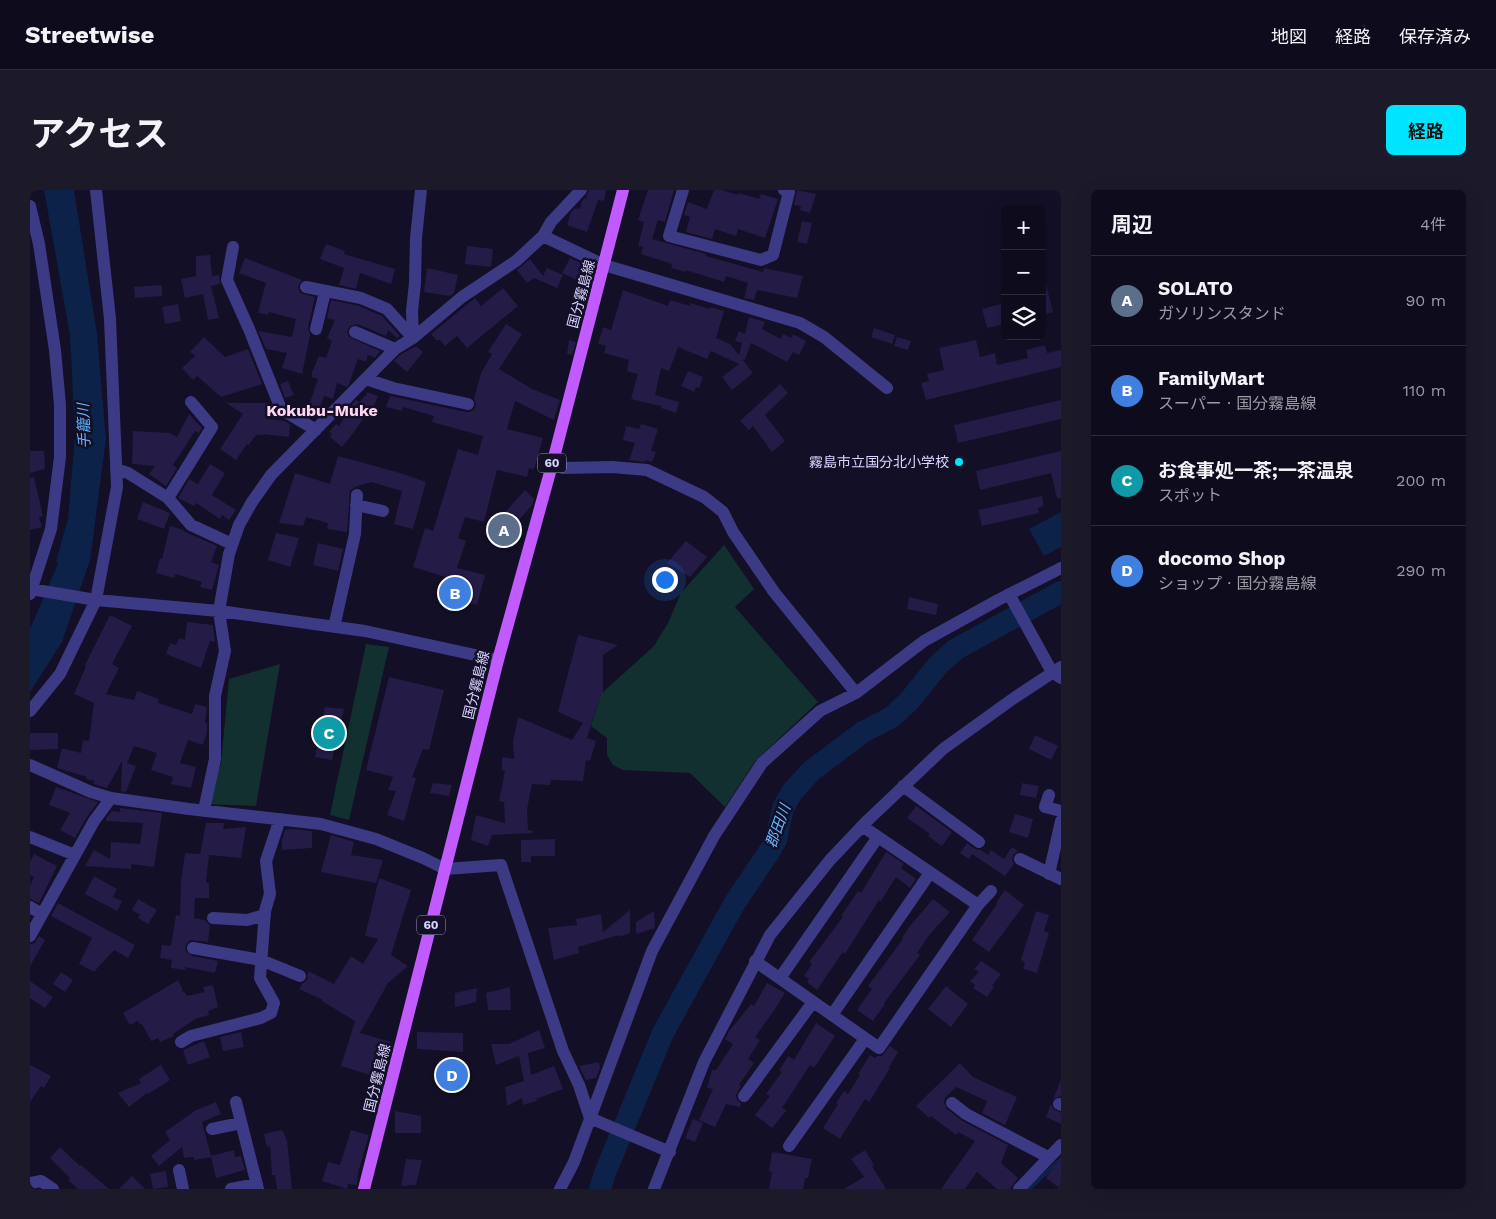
<!DOCTYPE html>
<html lang="ja">
<meta charset="utf-8">
<style>
body{margin:0;font-family:"Work Sans","Noto Sans JP",sans-serif;background:#1c1929;color:#f1f3f6}
.controls{position:absolute;right:15px;top:15px;display:grid;overflow:hidden;border-radius:8px;box-shadow:0 5px 20px #0002}
.controls button{width:45px;height:45px;display:grid;place-items:center;padding:0;border:0;border-bottom:1px solid #2e2b3b;background:#0e0b1c;color:#f1f3f6;font:25px sans-serif}
.you{position:absolute;left:634px;top:389px;width:18px;height:18px;margin:-12px;border:4px solid #fff;border-radius:50%;background:#1a73e8;box-shadow:0 0 0 8px #1a73e833}
.badge{display:grid;place-items:center;width:32px;height:32px;border-radius:50%;background:#00e5ff;color:#fff;font-size:16px;font-weight:700}
.pin{position:absolute;translate:-50% -50%;border:2px solid #fff;box-shadow:0 1px 5px #0006}
.list{margin:0;padding:0;list-style:none}
h2{display:flex;justify-content:space-between;align-items:center;height:65px;margin:0;padding:0 20px;font-size:21px}
h2 small{font-size:16px;font-weight:400;color:#9b9ba3}
.list li{display:grid;grid-template-columns:32px 1fr auto;gap:15px;align-items:center;box-sizing:border-box;height:90px;padding:0 20px;border-top:1px solid #2e2b3b}
.list b{display:block;font-size:19px;white-space:nowrap}
.list p{margin:0;font-size:16px;white-space:nowrap;color:#9b9ba3}
.list em{font-size:16px;font-style:normal;color:#9b9ba3}
.icon{flex:none;width:28px;height:28px;fill:none;stroke:currentColor;stroke-width:2;stroke-linecap:round;stroke-linejoin:round}
.map{position:relative;flex:none;width:1031px;height:999px;overflow:hidden;border-radius:8px}
header{display:flex;align-items:center;gap:30px;box-sizing:border-box;height:70px;padding:0 25px;background:#0e0b1c;border-bottom:1px solid #2e2b3b}
header strong{font-size:24px}
nav{display:flex;gap:28px;margin-inline-start:auto;font-size:18px}
.intro{display:flex;align-items:center;justify-content:space-between;box-sizing:border-box;height:120px;padding:0 30px}
h1{margin:0;font-size:35px}
.button{padding:12px 22px;border-radius:8px;background:#00e5ff;color:#111;font-size:18px;font-weight:700}
main{display:flex;gap:30px;padding:0 30px}
aside{flex:1;background:#0e0b1c;border-radius:8px;box-shadow:0 5px 20px #0002}
.map>svg:first-child{display:block}
.green{fill:#12302f}
.water{fill:#0c2248}
.lines{fill:none;stroke-linecap:round;stroke-linejoin:round}
.stream{stroke:#0c2248;stroke-width:4}
.river{stroke:#0c2248;stroke-width:22}
.building{fill:#241b47}
.minor{stroke:#3d3a85;stroke-width:12}
.major{stroke:#c25bff;stroke-width:12}
.poi-dot{fill:#00e5ff;stroke:#130f26;stroke-width:2}
.labels{text-anchor:middle;stroke-width:5;stroke-linejoin:round;paint-order:stroke}
.shield{fill:#130f26;stroke:#9e99be;stroke-width:1}
.shield-label{font-size:12px;font-weight:bold;fill:#d9d4ff}
.street-label{font-size:14px;fill:#d9d4ff;stroke:#130f26}
.poi-label{font-size:14px;fill:#d9d4ff;stroke:#130f26;text-anchor:end}
.water-label{font-size:15px;font-style:italic;fill:#62b6ff;stroke:#130f26}
.quarter-label{font-size:16px;font-weight:bold;fill:#ffd6f0;stroke:#130f26}
</style>
<header>
<strong>Streetwise</strong>
<nav><a>地図</a><a>経路</a><a>保存済み</a></nav>
</header>
<div class="intro"><h1>アクセス</h1><a class="button">経路</a></div>
<main>
<div class="map">
<svg width="1031" height="999" viewBox="0 0 1031 999">
<rect width="100%" height="100%" fill="#130f26"/>
<path class="green" d="M694,355L724,399L705,417L788,512L726,570L695,617L660,583L593,580L583,575L577,565V548L561,536L571,504L624,456L638,433L651,403Z
M336,454L359,457L319,630L300,625Z
M250,474L226,616L174,614L191,573L199,489Z"/>
<path class="water" d="M14,0H44L67,144L76,249L60,370L32,452L0,502V439L28,374L26,371L38,329L45,246L40,145Z
M1031,322V357L1014,366L999,339Z"/>
<g class="lines">
<path class="stream" d="M999,999L1031,969"/>
<path class="river" d="M570,999L575,983L633,843L704,714L739,662L746,650L753,618L762,602L781,581L833,542L862,527L879,511L909,474L926,459L1031,402"/>
</g>
<path class="building" d="M559,0H576L574,11L568,10L557,42L537,35L541,22L545,18L550,19L552,11L555,8L559,9L556,7Z
M618,0H644L635,32L628,30L622,49L676,64V66L733,82L734,78L773,86L767,108L727,100L724,110L714,108L718,93L696,86L694,92L656,80V82L641,78L642,74L611,64L613,57L608,56L614,32L608,30Z
M684,0H692L708,5L709,3L729,9L731,4L748,9L735,48L708,39L706,46L685,39L682,49L656,42L660,27L654,25L658,12L677,19Z
M767,0L786,4L780,23L770,20L771,16L764,15Z
M772,31L782,33L777,54L767,52Z
M296,54L315,61L314,64L365,79L361,94L330,83L326,99L309,95L314,78L290,69Z
M437,56L463,59L461,77L435,74Z
M180,65L182,86L189,85L190,94L181,96L189,128L178,130L173,104L155,108L151,89L166,86V66Z
M215,68L272,90L268,96L270,103L285,107L278,137L280,145L272,184L252,178L257,163L236,159L228,141L262,147L266,129L239,122L238,125L228,123L236,93L209,83Z
M540,68L564,79L557,95L532,83Z
M500,69L513,86L517,78L533,85L527,98L504,88L497,93L487,80Z
M397,78L428,85L424,103L420,106L394,102Z
M1016,94L1023,122L1012,125V95Z
M132,95V106L105,108L104,97Z
M473,98L488,116L437,158L427,146L415,156L410,150H406L401,144L445,108L451,116Z
M593,100L638,116L640,110L660,116V113L680,119L681,117L694,121L686,148L700,154L709,165L712,153L705,151L709,141L715,144L719,127L735,132L732,139L751,149L753,144L761,148L763,144L776,151L769,165L763,162L757,172L721,153L715,170L712,169L723,183L702,200L692,187L709,174L681,161L677,169L648,157L639,181L631,178L625,205L649,212L646,223L631,218V216L601,209L608,184L597,181L599,170L574,163L576,156L568,154L573,137L581,140Z
M301,110L329,116L352,126L370,146L367,148L358,140L356,146L328,134L320,136L317,142L319,147L350,161L345,168L338,165L336,172L328,169L319,194L317,197L307,193L303,209L294,206L286,228L276,224L288,189L282,187V182L289,166L296,168L302,151L297,148L305,130L297,128Z
M975,113V134L957,138L952,119Z
M148,114L151,131L135,134L132,117Z
M476,134L492,144L469,179L502,199L530,210L524,230L485,211L477,239L513,248L504,279L499,278L497,287L467,280L454,332L435,327L428,348L436,351L427,378L455,385L447,415L425,410L429,391L383,377L395,338L403,341L428,259L448,265L453,246L402,232L404,226L373,217L372,221L356,217L360,206L436,222H439L444,220L446,215L444,209L451,183L462,164L458,162Z
M844,138L865,145L862,154L841,147Z
M174,147L195,167L218,159L232,194L191,207L167,186L163,190L152,178L165,166L160,162Z
M867,147L881,151L878,160L864,156Z
M539,150L546,152L542,165L537,164Z
M946,150L950,167L965,163L967,175L998,168L996,160L1015,155L1017,163L1031,160V177L896,210L891,193L899,191L897,184L914,180L909,158Z
M386,156L393,162L377,182L364,171L370,165Z
M658,181L673,187L669,198L666,197L664,202L651,196Z
M258,191L264,205L255,208L250,194Z
M750,194L758,203L735,225L755,251L742,262L723,236L719,240L710,231Z
M337,202L348,206L342,221L339,220L324,242L312,257L300,247L302,244L299,242L306,234L309,236L323,213L326,210L330,212L334,206L335,207Z
M1031,210V229L928,253L924,235Z
M196,213H237V229L255,231L260,234L259,247L233,244V245H226L219,255L217,254L206,270L190,259L213,224Z
M159,224L172,238L169,243L165,241L143,275L147,278L136,296L119,284L125,276L102,274L103,241L140,243L147,247Z
M611,234L628,239L621,261L626,262L622,272L615,270V272L599,270L605,253L593,250L596,236L609,239Z
M0,261H14L15,279L0,283Z
M1031,261V308H1027L1021,283L950,300L946,281Z
M308,266L367,282L396,292L383,339L364,334L372,301L341,292L325,297L320,301L317,342L297,339L298,333L276,327L273,336L249,333L265,283L300,294Z
M180,274L195,283L182,305L206,320L199,330L192,325L190,329L166,313L164,316L148,308L159,289L168,294Z
M4,287L13,326L9,327L12,337L0,340V288Z
M495,300L504,309L502,315L472,350L460,339Z
M1012,306L1014,316L1008,318L1009,323L952,336L948,320Z
M113,312L140,323L134,339L107,329Z
M140,336L154,340L153,341L187,356L181,372L189,375L182,400L170,397L172,392L145,384L144,388L126,383L130,368L132,369Z
M246,343L269,348L260,377L238,370Z
M656,351L677,367L660,387L637,373Z
M288,353L313,359L308,381L283,375Z
M879,407L908,414L906,425L877,419Z
M80,425L102,436L82,474L89,478L76,504L104,510L107,501L129,509L128,513L162,524L165,514L177,517L175,533H177V542L173,555L158,550L150,573L166,577L161,598L141,594L143,587L121,580L127,563L104,556L97,573L106,576L96,602L91,601L92,571L77,598L63,594L65,591L56,589L57,587L27,578L32,558L51,563L53,550L59,551L64,513L44,504L56,476L55,475Z
M157,432L183,435L185,452L180,451L171,478L136,464L140,453L146,455L149,448L155,450Z
M548,445L588,455L573,465V502L571,504L557,548L566,551L560,571L556,570L553,591L521,590L520,595L502,594L497,619L498,640L503,641V643L462,645L458,656L441,650L446,625L475,633L474,612L469,611L475,581L472,580V567L484,569L483,551L488,527L542,550L553,533L528,522Z
M359,487L414,500L399,560L393,559L382,587L386,588L374,631L357,625L366,601L358,600L363,587L336,580Z
M295,517L314,519L302,570L285,567Z
M0,543H28V559L0,560Z
M1005,545L1028,556L1021,570L999,559Z
M403,593L422,595L419,606L400,603Z
M992,593L1009,596L1006,608L990,605Z
M26,597L68,612L57,627L45,648L30,640L40,623L19,615Z
M886,616L922,642L912,656L898,646L900,644L877,628Z
M90,618L132,623L124,677L101,674V679L55,676L64,660L80,669L81,652L110,654L113,633L76,631V628L82,621L90,622Z
M985,624L1003,629L998,648L979,642Z
M176,633H194L193,639L216,637L211,668L179,665L176,693H179V708H165L164,728L175,730L180,736L178,752L161,750L157,753L155,760L162,766L188,771L185,783L155,777V780L141,778L142,770L130,768L132,755L141,756L146,725L150,726L151,691L155,663L170,664Z
M262,639L282,641V658L252,660V650L255,640Z
M301,645L324,652L321,665L353,670L346,693L291,682Z
M525,649V666H501V672H491V650Z
M937,653L945,659L951,660L958,665L961,660L974,669L982,657L988,661L983,665L982,670L984,674L975,686L942,664L939,669L930,663Z
M856,662L874,674L871,678L886,689L880,698L866,687L851,711L849,710L815,764L813,762L787,800L777,792L779,789L774,786L782,774L779,772L813,727L811,726L828,701L831,703Z
M4,664L27,676L9,713L0,709V696L4,687L0,685V672Z
M64,686L87,699L83,707L92,711L87,721L55,704Z
M349,688L381,700L361,765L378,776L358,793L330,843L361,852L350,888L311,876L325,831L292,811L293,810L269,799L272,794L277,790L278,781L304,794L321,766L333,774L348,749L335,746Z
M975,700L994,715L959,762L942,750L967,714L966,713Z
M108,709L127,720L118,734L108,728L110,725L102,720Z
M903,709L920,722L900,744L887,763L890,765L854,813L855,814L843,831L827,820L842,799L838,796L873,749L872,748L879,737Z
M28,713L105,755L98,768L84,760L64,782L49,774L62,748L21,726Z
M600,720V743L589,747V745L548,757L549,763L524,770L518,738L547,735L546,729L571,724L573,742Z
M624,721L625,738L606,744V732Z
M1006,721L1019,725L1014,741L1019,743L1007,783L993,779L995,772L991,770Z
M9,746L15,750L0,776V754L5,753Z
M951,771L971,784L962,796L964,797L957,807L943,798L945,795L940,791L949,782L944,779Z
M31,782L43,790L35,802L23,794Z
M148,790L152,798V802L154,801L157,806L175,802L173,797L183,795L188,817L178,821L179,825L165,829L143,844L144,846L130,852L128,848L121,851L112,834H110L108,831L100,835L93,823Z
M0,791L23,807L15,818L0,808Z
M737,793L755,803L743,822L725,847L730,850L718,869L724,873L709,895L711,896L706,905L707,910L711,913L710,917L696,914L685,937L669,930L683,899L677,898L682,880H686L703,854L695,849L700,840L721,814L724,816Z
M916,796L938,814L921,837L898,819Z
M480,797L481,820H458L456,803Z
M447,798L446,812L425,817V803Z
M786,833L805,846L784,878L780,875L752,918L757,920L742,938L725,925L740,906L736,904L752,882L749,881L758,866L764,870Z
M509,840L515,858L498,863L501,885L524,876L533,899L506,909L507,911L493,915L492,908L477,916L475,897L494,891L489,866L466,875L461,854H479Z
M211,842L214,857L193,861L190,847Z
M387,842L433,843V862L387,859Z
M174,851L180,867L158,875L153,860Z
M860,856L868,862L859,877L860,878L839,912L835,909L810,949L793,938L808,914L806,913L814,901L818,904L830,885L828,884L840,865L845,868L847,866H852Z
M569,872L570,878L566,888L556,890L549,876Z
M930,873L943,887L987,907L975,935L952,923L957,911L926,897L915,908L914,912L917,919L931,930L978,955L971,973L988,988L980,999H967L947,982L935,999H911L945,951L928,942L926,945L901,926L899,928L886,916Z
M0,875L21,886L14,898L11,896L0,912Z
M131,875L140,890L118,904L117,903L99,917L88,903L111,893L109,889Z
M1031,890V906L1023,909Z
M186,912L191,924L172,932L181,966L204,960L205,967L211,966L215,980L186,988L181,967L164,970V967L154,968L152,957L129,976L121,966L140,950L135,942L166,920Z
M1021,914L1023,919L1031,923V934L1016,927Z
M365,921L391,926V943H365Z
M663,929L673,933L665,952L655,948Z
M252,940L257,950L262,999H247L245,985H242L240,956L237,957L234,944Z
M321,940L339,945L328,983L327,995L318,994L317,999L292,991L298,972L310,975Z
M30,957L50,976L51,975L79,999H48L38,990L40,988L20,968Z
M835,960L844,975L842,976L856,999H814L834,987L821,969Z
M742,962L782,969L778,988H775L773,999H739L742,982L739,981Z
M1031,967V999L1016,988Z
M376,969L392,970L386,995L371,996Z
M136,981L138,997L123,999L120,984Z
M102,986L115,999H89Z"/>
<g class="lines">
<path class="minor" d="M653,0L639,46L731,70L743,65L759,2L754,0
M0,16L9,54L25,160L30,215V267L21,339L0,404
M513,46L574,75L770,133L794,147L857,198
M203,57L197,90L219,139L251,219L286,240
M276,97L331,108L357,119L383,148
M286,139L295,102
M325,142L365,159
M383,148L382,121L385,93L386,48L391,0
M336,189L363,198L438,214
M522,275L533,278L582,277L617,280L674,307L693,322L703,342L744,402L826,503
M86,279L98,283L138,308L161,335L202,354
M138,308L182,237L161,212
M326,315L353,321
M0,399L66,410L189,421L335,441L468,470
M979,404L1022,482L1031,488
M304,437L325,344L327,305
M0,521L30,484L66,410L87,297L80,129L66,0
M0,575L61,602L81,608L159,619L291,634L346,649L393,668L415,679L471,675L533,861L549,895L560,928L640,962
M873,596L949,652
M1019,605L1015,617L1031,621
M174,620L185,569V506L195,461L189,421L199,364L209,335L222,312L241,285L365,159L383,148L432,107L486,71L513,46L521,32L551,0
M0,647L45,665
M990,669L1031,689
M1019,684L1031,631
M948,715L961,701
M0,717L12,724
M183,728L217,730L235,725
M0,746L64,631L81,608
M163,758L231,770L270,786
M725,771L849,858L948,715L832,636
M750,788L848,647
M802,825L900,683
M151,852L161,846L231,828L241,823L244,813L230,788L235,721L240,704L236,671L250,629
M714,906L783,812
M206,912L228,999
M922,913L936,924L1018,967
M1029,914L1031,915
M182,939L211,933
M759,956L835,849
M149,980L153,999
M0,993L11,991L23,999
M201,999L227,994
M530,999L544,972L622,761L684,646L732,573L790,521L826,503L894,451L968,410L1031,378
M624,999L674,872L740,745L800,670L838,630L913,559L984,508L1031,477
M989,999L1031,955"/>
<path class="major" d="M334,999L468,470L522,275L593,0"/>
</g>
<circle class="poi-dot" cx="929" cy="272" r="5"/>
<g class="labels">
<g class="shield">
<rect x="508" y="263.5" width="28" height="19" rx="4"/>
<rect x="387" y="725.5" width="28" height="19" rx="4"/>
</g>
<g class="shield-label">
<text x="522" y="277">60</text>
<text x="401" y="739">60</text>
</g>
<g class="street-label">
<text transform="translate(551 104) rotate(-75)" y="5">国分霧島線</text>
<text transform="translate(446 495) rotate(-76)" y="5">国分霧島線</text>
<text transform="translate(347 888) rotate(-76)" y="5">国分霧島線</text>
</g>
<g class="poi-label">
<text x="919" y="277">霧島市立国分北小学校</text>
</g>
<g class="water-label">
<text transform="translate(54 236) rotate(-92)" y="5">手籠川</text>
<text transform="translate(748 636) rotate(-70)" y="5">郡田川</text>
</g>
<g class="quarter-label">
<text x="292" y="226">Kokubu-Muke</text>
</g>
</g>
</svg>
<div class="controls">
<button>+</button>
<button>−</button>
<button><svg class="icon" aria-label="layers" viewBox="0 0 24 24"><path d="M12 4l9 5-9 5-9-5zM3 14l9 5 9-5"/></svg></button>
</div>
<div class="you"></div>
<div class="pin badge" style="left:474px;top:340px;background:#5c6f8a">A</div>
<div class="pin badge" style="left:425px;top:403px;background:#3f7fe0">B</div>
<div class="pin badge" style="left:299px;top:543px;background:#0f9aa8">C</div>
<div class="pin badge" style="left:422px;top:885px;background:#3f7fe0">D</div>
</div>
<aside>
<h2>周辺<small>4件</small></h2>
<ul class="list">
<li><span class="badge" style="background:#5c6f8a">A</span><div><b>SOLATO</b><p>ガソリンスタンド</p></div><em>90 m</em></li>
<li><span class="badge" style="background:#3f7fe0">B</span><div><b>FamilyMart</b><p>スーパー · 国分霧島線</p></div><em>110 m</em></li>
<li><span class="badge" style="background:#0f9aa8">C</span><div><b>お食事処一茶;一茶温泉</b><p>スポット</p></div><em>200 m</em></li>
<li><span class="badge" style="background:#3f7fe0">D</span><div><b>docomo Shop</b><p>ショップ · 国分霧島線</p></div><em>290 m</em></li>
</ul>
</aside>
</main>
